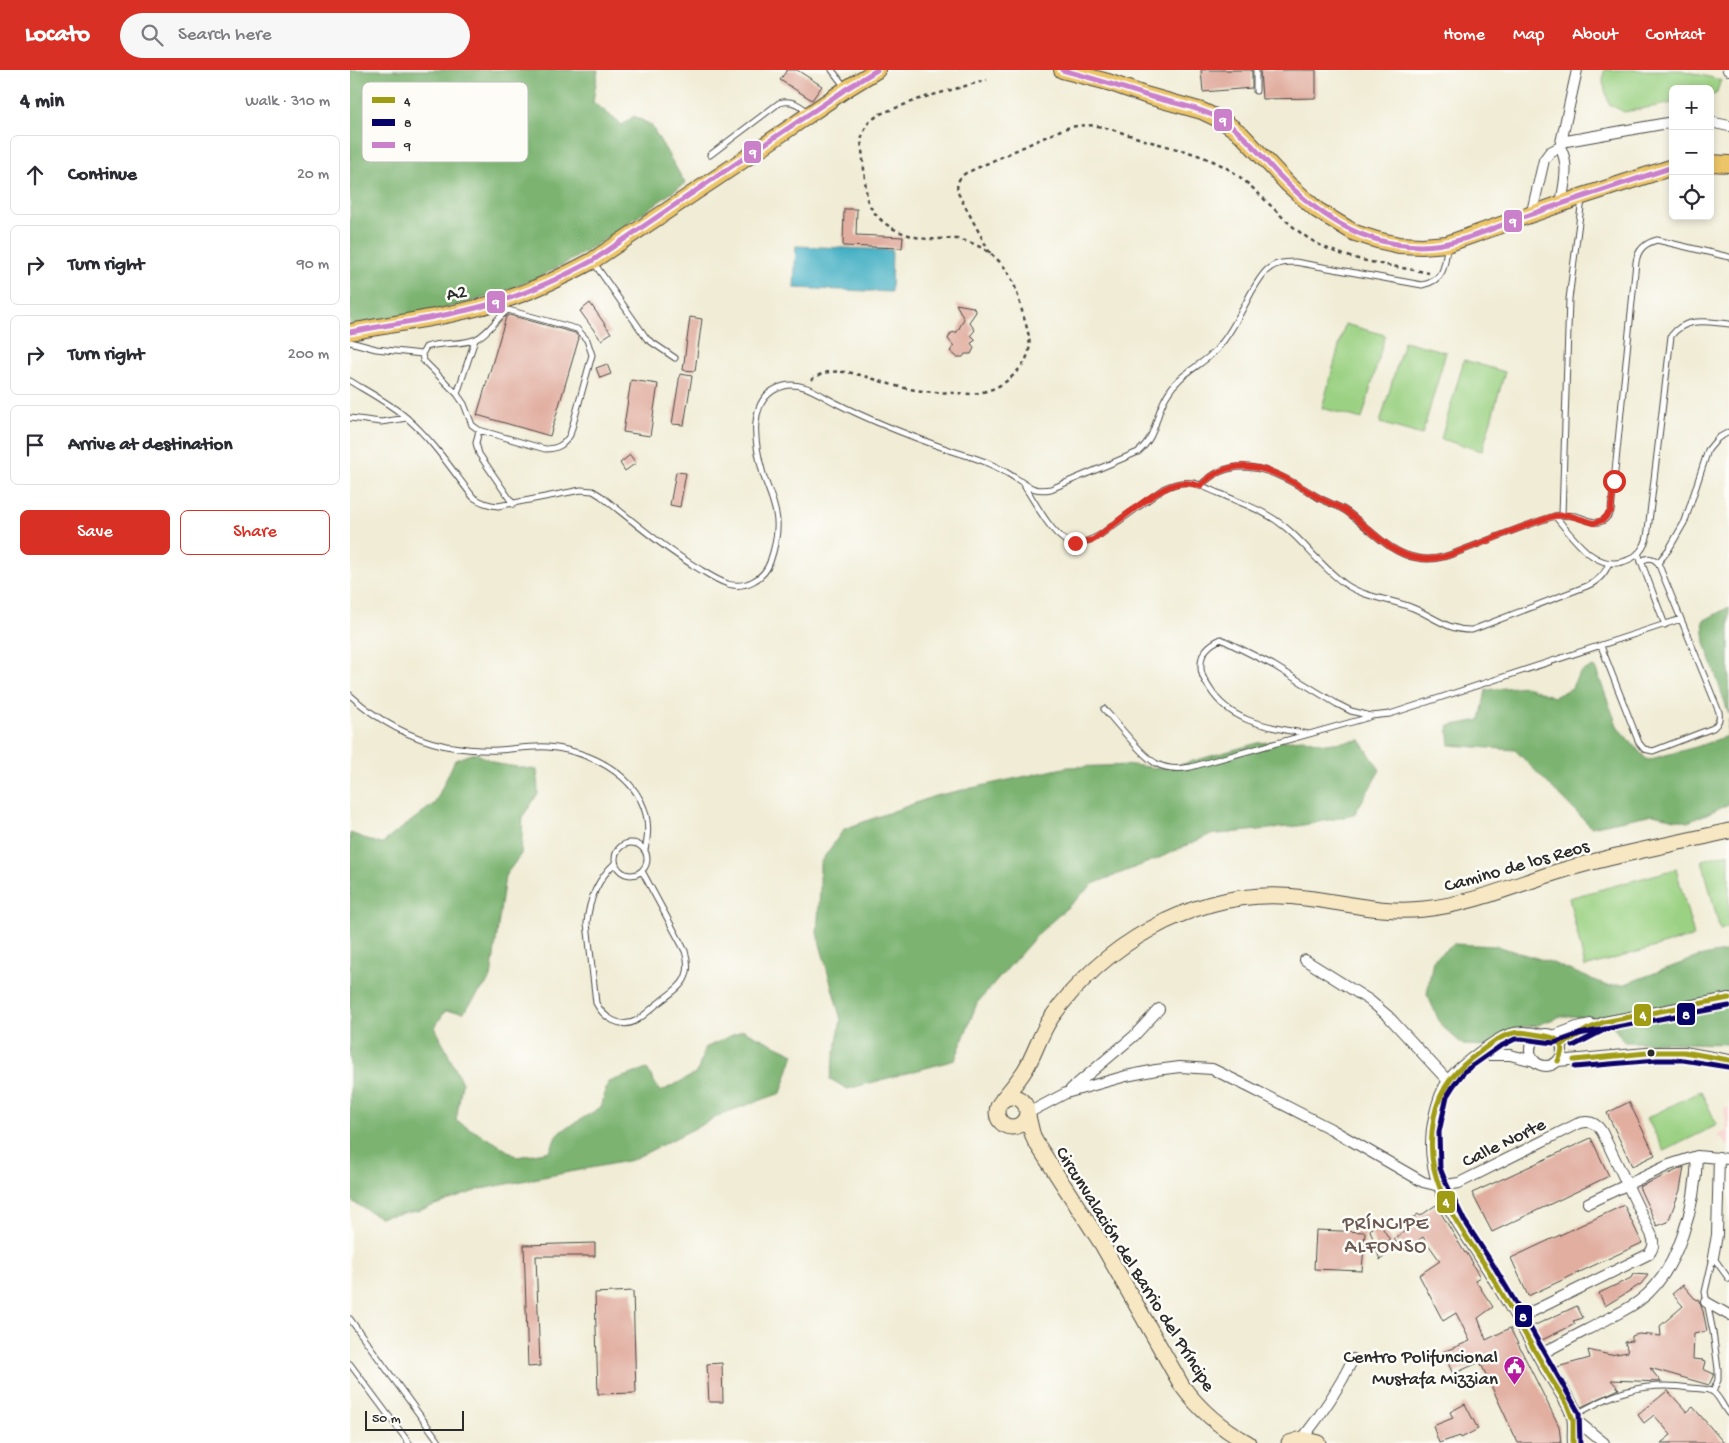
<!DOCTYPE html>
<meta charset="utf-8">
<style>
body{margin:0;font-family:"Gochi Hand",sans-serif;background:#f7f7f7;color:#2b2b33}
.controls{position:absolute;right:15px;top:15px;display:grid;overflow:hidden;border-radius:8px;box-shadow:0 2px 8px #0003}
.controls button{width:45px;height:45px;display:grid;place-items:center;padding:0;border:0;border-bottom:1px solid #e1e1e2;background:#fff;color:#2b2b33;font:25px sans-serif}
.scale{position:absolute;left:15px;bottom:12px;width:99px;box-sizing:border-box;padding-left:5px;border:2px solid #2b2b2b;border-top:0;font-size:14px;line-height:18px;white-space:nowrap;color:#2b2b2b;-webkit-text-stroke:4px #fdfcf7;paint-order:stroke}
.stop{position:absolute;width:15px;height:15px;margin:-11px;border:4px solid #d93025;border-radius:50%;background:#fff}
.stop.end{background:#d93025;border-color:#fff;box-shadow:0 1px 5px #0008}
.list{margin:0;padding:0;list-style:none}
h2{display:flex;justify-content:space-between;align-items:center;height:65px;margin:0;padding:0 20px;font-size:21px}
h2 small{font-size:16px;font-weight:400;color:#7c7c81}
.list li{display:grid;grid-template-columns:32px 1fr auto;gap:15px;align-items:center;box-sizing:border-box;height:80px;margin:0 10px 10px;padding:0 10px;border:1px solid #e1e1e2;border-radius:8px}
.list b{display:block;font-size:19px;white-space:nowrap}
.list em{font-size:16px;font-style:normal;color:#7c7c81}
.actions{display:flex;gap:10px;padding:15px 20px}
.actions a{flex:1;padding:11px 0;border:1px solid #d93025;border-radius:8px;text-align:center;font-size:18px;color:#d93025}
.actions .main{background:#d93025;color:#fff}
.icon{flex:none;width:28px;height:28px;fill:none;stroke:currentColor;stroke-width:2;stroke-linecap:round;stroke-linejoin:round}
.map{position:relative;flex:none;width:1379px;height:1373px;overflow:hidden}
header{display:flex;align-items:center;gap:30px;box-sizing:border-box;height:70px;padding:0 25px;background:#d93025;color:#fff}
header strong{font-size:24px}
nav{display:flex;gap:28px;margin-inline-start:auto;font-size:18px}
.search{width:350px;height:45px;background:#f7f7f7;display:flex;align-items:center;gap:12px;box-sizing:border-box;padding:0 18px;border-radius:28px;color:#7c7c81;font-size:19px}
main{display:flex}
aside{flex:1;background:#fff}
.map>svg:first-child{display:block}
.built{fill:#f7d0cd}
.green{fill:#9bd183;stroke:#637e57}
.forest{fill:#7cb371;stroke:#546f4e}
.water{fill:#45b0c4;stroke:#386e78}
.building{fill:#e1aea0}
.lines{fill:none;stroke-linecap:round;stroke-linejoin:round}
.lane-casing{stroke:#494844;stroke-width:7}
.street-casing{stroke:#494844;stroke-width:12}
.secondary-casing{stroke:#494844;stroke-width:17}
.primary-casing{stroke:#494844;stroke-width:18}
.path{stroke:#494844;stroke-width:2.5;stroke-dasharray:4 4;stroke-linecap:butt}
.lane{stroke:#fff;stroke-width:5}
.street{stroke:#fff;stroke-width:10}
.secondary{stroke:#f7e8c3;stroke-width:15}
.primary{stroke:#ecc569;stroke-width:16}
.bus-1-casing{stroke:#fdfcf7;stroke-width:9}
.bus-2-casing{stroke:#fdfcf7;stroke-width:9}
.bus-3-casing{stroke:#fdfcf7;stroke-width:9}
.bus-1{stroke:#a09c14;stroke-width:5}
.bus-2{stroke:#080369;stroke-width:5}
.bus-3{stroke:#ca81ca;stroke-width:5}
.route{stroke:#d93025;stroke-width:6}
.bus-dot{fill:#2b2b2b;stroke:#fdfcf7;stroke-width:2}
.labels{text-anchor:middle;stroke-width:5;stroke-linejoin:round;paint-order:stroke}
.street-label{font-size:19px;fill:#2b2b2b;stroke:#fdfcf7}
.poi-label{font-size:19px;fill:#2b2b2b;stroke:#fdfcf7;text-anchor:end}
.neighbourhood-label{font-size:20px;letter-spacing:1px;fill:#6b5954;stroke:#fdfcf7}
.key{fill:#fdfcf7;stroke:#bebdba;stroke-width:1}
.key-label{font-size:14px;fill:#2b2b2b}
.line-badge{stroke:#fdfcf7;stroke-width:2}
.badge-label{font-size:14px;text-anchor:middle;font-weight:bold;fill:#fff}
</style>
<header>
<strong>Locato</strong>
<div class="search"><svg class="icon" aria-label="search" viewBox="0 0 24 24"><circle cx="10" cy="10" r="6"/><path d="M15 15l6 6"/></svg>Search here</div>
<nav><a>Home</a><a>Map</a><a>About</a><a>Contact</a></nav>
</header>
<main>
<aside>
<h2>4 min<small>Walk · 310 m</small></h2>
<ul class="list">
<li><svg class="icon" aria-label="ahead" viewBox="0 0 24 24"><path d="M12 20V5M6 11l6-6 6 6"/></svg><div><b>Continue</b></div><em>20 m</em></li>
<li><svg class="icon" aria-label="right" viewBox="0 0 24 24"><path d="M7 20v-9h11M14 6l5 5-5 5"/></svg><div><b>Turn right</b></div><em>90 m</em></li>
<li><svg class="icon" aria-label="right" viewBox="0 0 24 24"><path d="M7 20v-9h11M14 6l5 5-5 5"/></svg><div><b>Turn right</b></div><em>200 m</em></li>
<li><svg class="icon" aria-label="arrive" viewBox="0 0 24 24"><path d="M6 21V4h12l-3 4 3 4H6"/></svg><div><b>Arrive at destination</b></div></li>
</ul>
<div class="actions"><a class="main">Save</a><a>Share</a></div>
</aside>
<div class="map">
<svg width="1379" height="1373" viewBox="0 0 1379 1373">
<rect width="100%" height="100%" fill="#fdfcf7"/>
<filter id="ink" filterUnits="userSpaceOnUse"><feTurbulence type="fractalNoise" baseFrequency=".02" numOctaves="2"/><feDisplacementMap in="SourceGraphic" scale="10" xChannelSelector="R" yChannelSelector="G"/><feConvolveMatrix kernelMatrix="1 2 1 2 8 2 1 2 1" color-interpolation-filters="sRGB"/></filter>
<filter id="wash" filterUnits="userSpaceOnUse"><feTurbulence type="fractalNoise" baseFrequency=".0096" numOctaves="4" result="noise"/><feDisplacementMap in="SourceGraphic" scale="20" xChannelSelector="R" yChannelSelector="G"/><feGaussianBlur stdDeviation="1.12" result="paint"/><feColorMatrix in="noise" values="0 0 0 0 0 0 0 0 0 0 0 0 0 0 0 0 0 1.4 0 .05"/><feComposite in="paint" operator="in"/></filter>
<g filter="url(#wash)">
<rect width="100%" height="100%" fill="#f0ecd5"/>
<path class="built" d="M1379,1037V1077L1368,1065L1377,1061L1374,1038Z"/>
<path class="green" d="M1254,0H1331L1371,10L1366,24L1360,26V19H1323V33L1274,42L1259,34L1253,12Z
M995,254L1035,265L1012,349L972,338Z
M1054,271L1096,282L1072,365L1030,353Z
M1114,290L1155,302L1132,381L1091,369Z
M1379,783V857L1370,860L1352,790Z
M1326,799L1344,866L1235,897L1219,828Z
M1351,1021L1367,1055L1314,1081L1297,1048Z"/>
<path class="forest" d="M0,0H248L243,32L272,55L284,46L301,55L335,113C287,147 238,185 184,209C126,236 62,245 0,258Z
M1379,537V645L1355,573L1353,551Z
M1245,597L1268,658L1297,690L1346,677L1377,666L1379,649V734L1338,752L1303,744L1241,757L1165,680L1100,675L1098,656L1130,650L1136,620L1175,616L1204,627L1222,618C1227,605 1231,599 1245,597Z
M953,669L975,674L1010,670L1030,700L1004,745L948,756L859,765L809,788L743,814L689,863L627,933L605,990L498,1019L480,1009L491,950L467,863L470,822V793L494,759L585,726L718,697L782,695L815,699L908,673Z
M125,683L148,694L187,700L188,724L173,746L171,784L155,806L141,908L114,942L95,941L85,957L112,1013L106,1051L144,1072L167,1087L200,1081L207,1064L251,1037L258,1012L297,999L310,1022L347,1003L355,978L393,960L444,984L431,1023L377,1042L282,1090L131,1119L68,1141L29,1147L0,1130V763L31,774L85,733L105,690Z
M1103,874L1146,876L1200,892L1258,916L1275,914L1348,887L1379,881V974L1274,972L1257,947L1211,946L1188,955L1172,957L1137,976L1113,975L1091,955L1077,924L1083,890Z"/>
<path class="water" d="M446,176L542,180L541,222L444,218Z"/>
<g id="blocks">
<path class="building" d="M437,0H447L472,16L462,30L430,10Z
M851,0H902V18L853,22Z
M910,0H966V28L912,29Z
M494,139H507L506,165L553,167L552,178L493,176Z
M240,233L261,263L251,270L230,241Z
M606,234L623,237L626,242L619,252L625,260L621,265L626,270L621,273L624,278L621,284H615L613,287H607L600,281L604,276L598,269L601,263L607,262L614,249Z
M159,245L225,263L229,268L200,366L127,345L156,247Z
M340,247L352,249L345,301L333,300Z
M257,294L261,304L250,308L246,298Z
M330,304L342,306L334,355L322,354Z
M281,310L308,314L300,366L273,362Z
M280,385L286,393L275,401L270,393Z
M326,402L336,403L330,437L320,435Z
M1279,1032L1305,1085L1282,1096L1257,1043Z
M1241,1068L1259,1106L1142,1162L1122,1123Z
M1334,1097L1330,1120L1318,1152L1307,1156L1289,1117Z
M1086,1135L1115,1183L1116,1182L1123,1193L1122,1194L1130,1207L1125,1210L1143,1237L1128,1248L1136,1270L1160,1258L1209,1356L1211,1373H1168L1130,1292L1103,1304L1093,1282L1120,1271L1106,1243L1093,1251L1069,1205L1090,1191L1073,1167L1052,1181L1044,1169L1059,1158L1056,1153L1068,1144L1070,1146Z
M1274,1135L1292,1173L1178,1226L1161,1188Z
M1028,1151L1045,1178L1030,1190L1020,1160Z
M966,1160L1015,1162L1012,1201L964,1199Z
M245,1173V1186H186L190,1296L178,1297L174,1175Z
M1283,1204L1298,1205L1291,1214L1255,1236L1249,1223L1281,1208Z
M1333,1215L1346,1230L1348,1229L1353,1241L1357,1261L1344,1264L1343,1289L1353,1290L1352,1291L1355,1292L1353,1299L1364,1304L1359,1315L1300,1298L1311,1312L1261,1310L1269,1319L1231,1337L1207,1297L1240,1288L1238,1280L1260,1285L1278,1282L1275,1272L1282,1271V1266L1289,1264L1311,1266L1310,1256L1333,1236L1322,1224Z
M283,1221L286,1323L248,1324L245,1223Z
M1227,1236L1233,1248L1223,1251L1225,1254L1192,1270L1191,1268L1188,1269L1183,1256Z
M372,1293L373,1332H359L357,1294Z
M1317,1321H1318L1337,1342L1343,1337L1374,1373H1311L1321,1365L1304,1345L1294,1353L1288,1345Z
M1115,1334L1128,1359L1111,1368L1110,1366L1089,1373L1083,1356L1103,1348L1100,1342Z"/>
</g>
</g>
<g filter="url(#ink)">
<use href="#blocks" fill-opacity="0" stroke="#494844" stroke-width="1"/>
<g class="lines">
<defs>
<path id="lane" d="M482,0L495,17
M906,0V21
M360,85L429,33C442,29 449,35 458,42
M244,193L297,269L325,288
M158,240L227,259L237,270L242,285L220,365C214,375 207,379 195,379L129,360L122,355L114,334L107,324L73,290L72,284L76,277C92,271 111,276 126,269C140,262 146,248 158,240Z
M0,272L26,279L72,284
M0,311C20,323 41,334 58,349C84,372 102,400 123,427C131,433 138,435 148,436L231,420L243,421L251,426C284,452 315,479 351,500C359,505 369,511 378,514C395,519 414,509 420,492C424,480 428,464 427,451C426,435 418,419 413,404C405,376 395,326 434,316C452,311 470,325 486,333C521,351 557,365 594,378C609,384 626,387 640,394C649,398 658,403 667,409C680,417 684,422 701,419L788,382C808,365 804,346 817,325C830,302 851,297 867,279C881,263 891,242 901,223C906,215 910,207 916,201C924,193 934,192 945,192L1072,215C1094,211 1095,196 1097,177
M107,324L125,270
M0,348L31,352L57,348
M129,360L126,373L129,384L163,434
M850,416C886,379 929,403 966,426C975,432 987,435 996,441C1019,457 1039,484 1068,488C1089,492 1107,482 1126,475C1152,465 1178,454 1205,446C1212,445 1218,445 1225,446C1241,450 1251,460 1261,441L1286,192C1288,179 1295,173 1307,170L1379,187
M675,417C685,432 700,462 716,471C726,477 741,470 750,465L813,419C823,414 832,411 843,413C852,415 862,421 871,424C893,434 916,441 935,457C956,474 972,498 995,514C1015,528 1041,529 1063,538C1084,547 1099,561 1122,560L1237,516C1249,511 1255,504 1259,493
M1212,445L1219,229L1232,129
M1205,446C1223,467 1247,506 1280,489C1292,483 1297,473 1298,460L1321,266C1336,246 1358,252 1379,254
M1288,483L1315,555
M1308,493L1319,479L1335,451L1358,380L1368,368L1379,362
M1251,576L1289,673L1294,679L1303,681L1363,658C1369,653 1370,649 1369,642L1308,493C1303,487 1297,487 1291,492
M0,625C27,650 59,668 96,676C113,679 131,681 149,680C165,679 181,676 198,677C252,682 311,719 295,780
M754,639C763,649 772,660 781,670C799,691 811,703 841,697L1020,647
M958,664C921,657 882,654 860,619C855,611 850,604 851,594C851,581 860,574 871,569L923,595L987,634L1001,641L1021,646L1040,644L1331,549
M265 789a16 16 0 1 1 32 0a16 16 0 1 1-32 0Z
M265,793C247,810 239,829 237,853L246,933C253,947 271,960 287,950C295,945 303,937 311,931C318,925 329,919 334,910C339,901 338,890 335,881L292,801
M1363,1187L1379,1209
M0,1249L90,1373
M0,1294L59,1373
M1363,1322L1368,1310V1299L1363,1262L1355,1222L1363,1187
M1222,1347C1262,1323 1293,1311 1340,1318C1347,1319 1357,1318 1363,1322C1370,1327 1373,1338 1379,1344"/>
<path id="street" d="M1378,0H1379
M1360,52L1379,56
M1211,72L1323,52
M1210,77L1227,0
M1210,77C1220,95 1214,114 1211,134
M1181,146L1194,90L1200,82L1210,77
M955,890L1019,930L1038,946L1098,1011
M1180 980a16 16 0 1 1 32 0a16 16 0 1 1-32 0Z
M1192,965C1163,956 1149,968 1127,984C1100,1004 1091,1014 1084,1047C1070,1111 1106,1148 1137,1199C1158,1233 1178,1268 1198,1304C1204,1314 1220,1337 1222,1347C1224,1354 1222,1365 1223,1373
M1203,966L1227,957L1241,954
M1211,975L1238,959L1254,952L1379,928
M1126,985H1160L1184,991
M1208,991L1307,982H1334L1379,990
M721,1019L784,966L809,939
M678,1043L716,1023L776,1006L806,1000L830,997L862,999L897,1016L981,1059L1073,1112L1089,1116L1109,1113L1227,1054C1238,1050 1246,1052 1252,1062L1302,1166C1304,1173 1304,1178 1299,1184L1167,1249
M1238,1133L1319,1095L1347,1086L1379,1089
M1363,1187L1367,1165L1369,1087
M1356,1232L1379,1245
M1188,1286C1209,1274 1231,1263 1252,1252C1265,1245 1278,1239 1289,1231C1329,1202 1346,1133 1347,1086
M1222,1347L1254,1373
M952,1369C972,1344 989,1318 1003,1289"/>
<path id="secondary" d="M647 1042a15 15 0 1 1 30 0a15 15 0 1 1-30 0Z
M652,1030C660,1020 668,1011 675,1000C685,984 690,964 701,948C752,876 840,823 930,826C979,827 1025,845 1074,839C1124,834 1169,813 1217,799C1270,783 1325,774 1379,761
M678,1046L682,1063L685,1071L753,1176L832,1316C849,1339 872,1359 898,1373
M939,1373L952,1369L968,1373"/>
<path id="primary" d="M712,0L758,12L795,25L852,41L873,51L891,64L938,114L967,140L1005,163L1027,170L1049,175L1072,176L1097,174L1233,126L1323,97
M1360,93L1379,94
M0,262C51,252 105,246 154,230C185,220 214,206 242,191L399,86L496,19L527,0"/>
</defs>
<use href="#lane" class="lane-casing"/>
<use href="#street" class="street-casing"/>
<use href="#secondary" class="secondary-casing"/>
<use href="#primary" class="primary-casing"/>
<path class="path" d="M640,183L608,123C606,114 608,108 616,103L713,59C724,56 735,54 747,56C764,59 781,66 798,71C826,79 858,85 883,102C913,123 934,155 966,173C1001,192 1041,195 1079,203
M461,310C487,289 527,313 555,318C576,323 599,322 621,324C641,322 657,314 670,298C684,281 680,268 674,248C669,231 666,213 655,198C645,185 628,173 611,170C600,167 589,170 577,169C552,166 526,154 517,129L511,70L516,56L520,51L530,44L572,28L637,10"/>
<use href="#lane" class="lane"/>
<use href="#street" class="street"/>
<use href="#secondary" class="secondary"/>
<use href="#primary" class="primary"/>
<defs>
<path id="bus-1" d="M1211,975L1238,959L1254,952L1379,928
M1224,990L1307,982H1334L1379,990
M1208,991C1218,972 1207,967 1190,965C1180,964 1171,960 1160,964C1149,967 1140,974 1131,981C1107,998 1090,1017 1084,1047C1081,1064 1080,1082 1084,1099C1093,1137 1118,1168 1138,1200C1158,1233 1177,1268 1197,1302C1204,1314 1212,1325 1218,1337L1223,1350V1373"/>
<path id="bus-2" d="M1223,976L1256,959L1379,936
M1225,997L1307,990H1333L1378,997
M1230,1373L1229,1343L1173,1245L1142,1193L1114,1150L1096,1113L1090,1098L1089,1062L1097,1026L1104,1015L1115,1001L1149,977L1165,969H1172L1204,973L1229,964L1255,959"/>
<path id="bus-3" d="M712,0C740,7 767,16 795,25C821,33 850,37 874,51C894,64 909,83 925,101C965,143 1011,176 1071,176C1107,176 1142,158 1176,146C1225,129 1274,113 1323,97
M0,262C52,252 104,246 154,230C185,220 214,206 242,191L496,19L527,0"/>
</defs>
<use href="#bus-1" class="bus-1-casing"/>
<use href="#bus-2" class="bus-2-casing"/>
<use href="#bus-3" class="bus-3-casing"/>
<use href="#bus-1" class="bus-1"/>
<use href="#bus-2" class="bus-2"/>
<use href="#bus-3" class="bus-3"/>
</g>
</g>
<g class="lines" filter="url(#ink)">
<path class="route" d="M725,473L743,470L750,465C766,453 809,417 827,414C835,412 842,413 850,416C887,378 929,403 966,426C975,432 987,435 996,441C1019,457 1039,484 1068,488C1089,492 1107,482 1126,475C1152,465 1178,454 1204,446L1218,445L1244,453L1253,450L1261,441L1264,411"/>
</g>
<defs>
<symbol id="civic-pin" viewBox="-11 -11 22 30"><path d="M0 17L-7.5 6A9.5 9.5 0 1 1 7.5 6Z" fill="#b5179e" stroke="#fdfcf7"/><path d="M-.6-6.5H3V-4.5H.6V-3L4-1V1h2V6H-6V1h2V-1L-.6-3ZM-1.2 2.5V6h2.4V2.5Z" fill="#fff"/></symbol>
</defs>
<g fill-rule="evenodd">
<use href="#civic-pin" x="1152" y="1284" width="25" height="34"/>
</g>
<circle class="bus-dot" cx="1301" cy="983" r="4.5"/>
<g class="labels">
<g class="street-label">
<text transform="translate(106 221) rotate(-12)" y="7">A2</text>
<text transform="translate(1166 794) rotate(-16)" y="7">Camino de los Reos</text>
<text transform="translate(1153 1071) rotate(-26)" y="7">Calle Norte</text>
<text transform="translate(787 1198) rotate(58)" y="7">Circunvalación del Barrio del Príncipe</text>
</g>
<g class="poi-label">
<text x="1148" y="1292">Centro Polifuncional<tspan x="1148" dy="22">Mustafa Mizzian</tspan></text>
</g>
<g class="neighbourhood-label">
<text x="1036" y="1159">PRÍNCIPE<tspan x="1036" dy="23">ALFONSO</tspan></text>
</g>
</g>
<rect x="12" y="12" width="166" height="80" rx="8" class="key"/>
<rect x="22" y="27" width="23" height="6" fill="#a09c14"/>
<rect x="22" y="49" width="23" height="7" fill="#080369"/>
<rect x="22" y="72" width="23" height="6" fill="#ca81ca"/>
<g class="key-label">
<text x="54" y="35">4</text>
<text x="54" y="57">8</text>
<text x="54" y="80">9</text>
</g>
<g class="line-badge">
<rect x="863" y="38" width="20" height="24" rx="5" fill="#ca81ca"/>
<rect x="393" y="70" width="19" height="24" rx="5" fill="#ca81ca"/>
<rect x="1153" y="139" width="20" height="24" rx="5" fill="#ca81ca"/>
<rect x="136" y="220" width="20" height="24" rx="5" fill="#ca81ca"/>
<rect x="1326" y="932" width="20" height="24" rx="5" fill="#080369"/>
<rect x="1283" y="933" width="19" height="24" rx="5" fill="#a09c14"/>
<rect x="1086" y="1120" width="20" height="24" rx="5" fill="#a09c14"/>
<rect x="1164" y="1234" width="19" height="24" rx="5" fill="#080369"/>
</g>
<g class="badge-label">
<text x="873" y="55">9</text>
<text x="403" y="87">9</text>
<text x="1163" y="156">9</text>
<text x="146" y="237">9</text>
<text x="1336" y="949">8</text>
<text x="1293" y="949">4</text>
<text x="1096" y="1136">4</text>
<text x="1173" y="1251">8</text>
</g>
</svg>
<div class="controls">
<button>+</button>
<button>−</button>
<button><svg class="icon" aria-label="locate" viewBox="0 0 24 24"><circle cx="12" cy="12" r="6"/><path d="M12 2v4M12 18v4M2 12h4M18 12h4"/></svg></button>
</div>
<div class="scale">50 m</div>
<div class="stop" style="left:1264px;top:411px"></div>
<div class="stop end" style="left:725px;top:473px"></div>
</div>
</main>
